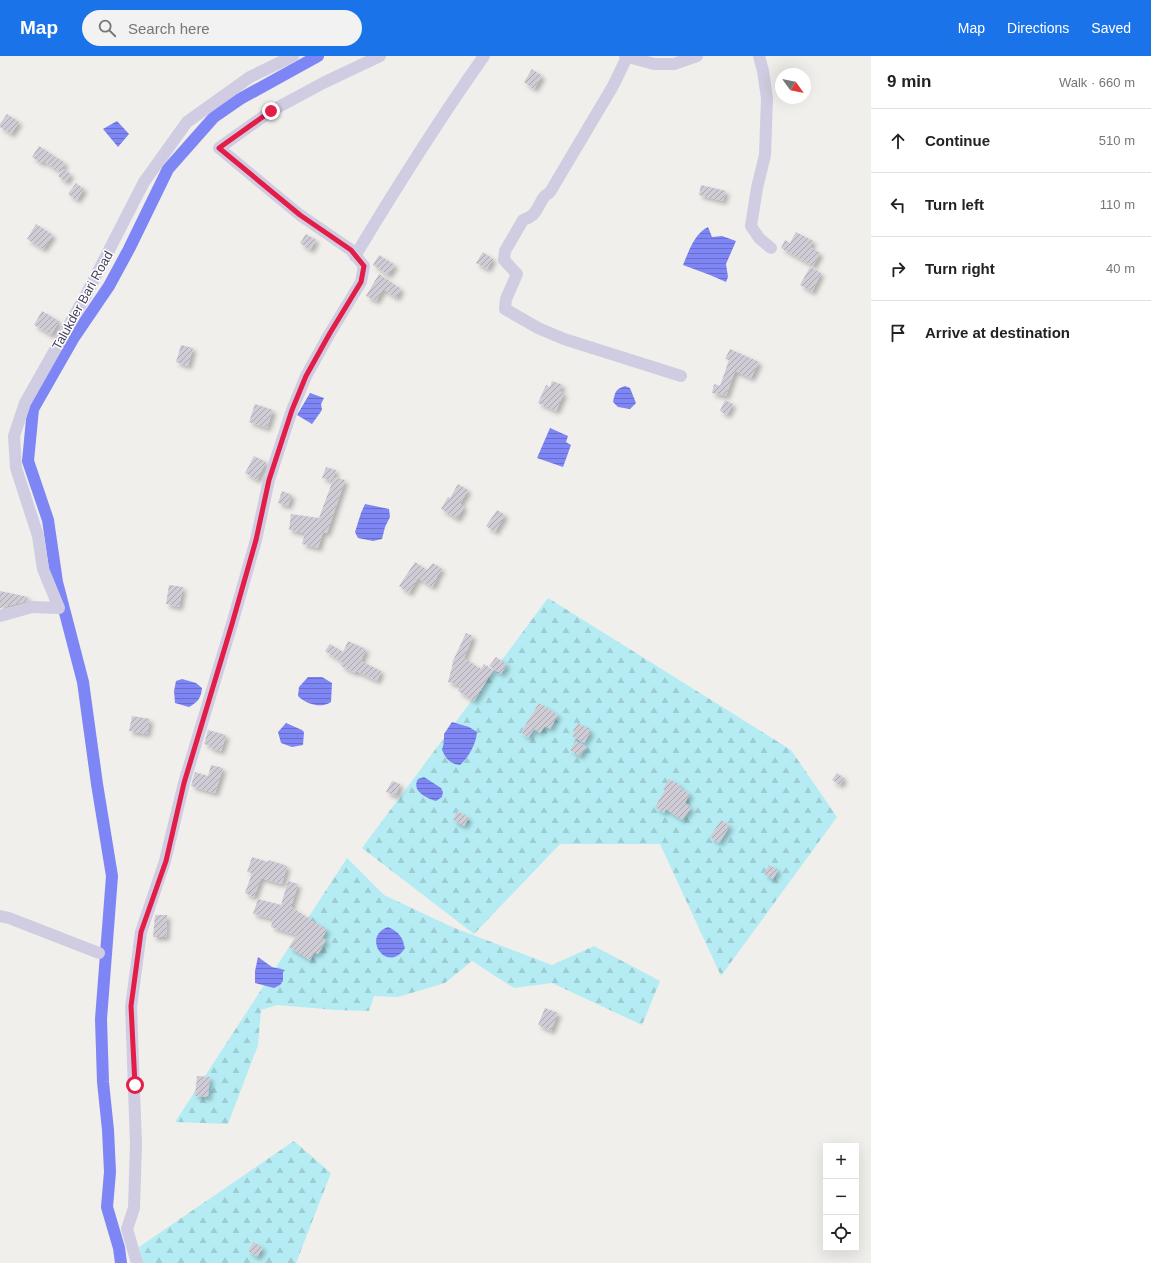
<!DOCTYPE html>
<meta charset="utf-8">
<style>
body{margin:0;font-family:Helvetica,sans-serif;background:#f2f2f2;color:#222}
.controls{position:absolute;right:12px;bottom:12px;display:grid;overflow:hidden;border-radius:0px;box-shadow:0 4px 16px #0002}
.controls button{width:36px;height:36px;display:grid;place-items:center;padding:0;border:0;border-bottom:1px solid #e0e0e0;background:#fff;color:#222;font:20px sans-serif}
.compass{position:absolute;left:775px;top:12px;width:36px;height:36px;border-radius:50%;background:#fff;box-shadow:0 4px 16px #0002;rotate:123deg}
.stop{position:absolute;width:12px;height:12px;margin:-9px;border:3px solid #e11d48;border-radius:50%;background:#fff}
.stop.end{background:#e11d48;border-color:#fff;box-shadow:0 1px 4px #0008}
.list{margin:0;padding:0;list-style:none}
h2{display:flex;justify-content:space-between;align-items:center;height:52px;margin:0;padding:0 16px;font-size:17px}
h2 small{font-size:13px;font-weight:400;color:#767676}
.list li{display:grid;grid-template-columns:26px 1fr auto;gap:12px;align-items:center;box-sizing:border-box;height:64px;padding:0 16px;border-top:1px solid #e0e0e0}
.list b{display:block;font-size:15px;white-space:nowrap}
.list em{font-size:13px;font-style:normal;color:#767676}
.icon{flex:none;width:22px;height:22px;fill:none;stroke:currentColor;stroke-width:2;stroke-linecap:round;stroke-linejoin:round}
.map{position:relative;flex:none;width:871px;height:1207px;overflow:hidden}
header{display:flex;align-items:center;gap:24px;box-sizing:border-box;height:56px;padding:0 20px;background:#1a73e8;color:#fff}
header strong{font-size:19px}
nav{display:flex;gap:22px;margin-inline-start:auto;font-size:14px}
.search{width:280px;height:36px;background:#f2f2f2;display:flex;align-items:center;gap:10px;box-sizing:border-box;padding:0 14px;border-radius:22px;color:#767676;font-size:15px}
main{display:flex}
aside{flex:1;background:#fff}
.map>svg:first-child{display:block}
.forest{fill:url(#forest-firs)}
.water{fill:url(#water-rules)}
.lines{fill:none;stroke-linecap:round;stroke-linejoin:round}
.canal{stroke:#7e85f4;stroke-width:12}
.building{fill:url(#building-hatch);filter:url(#shadow)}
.minor{stroke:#d0cce1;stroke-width:12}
.route{stroke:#e11d48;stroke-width:5}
.labels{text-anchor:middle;stroke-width:3;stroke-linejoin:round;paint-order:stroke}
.street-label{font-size:13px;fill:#48435c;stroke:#fff}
</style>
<header>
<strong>Map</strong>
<div class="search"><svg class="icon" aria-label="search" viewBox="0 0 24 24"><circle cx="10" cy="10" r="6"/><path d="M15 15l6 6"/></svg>Search here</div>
<nav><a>Map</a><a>Directions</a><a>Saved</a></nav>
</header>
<main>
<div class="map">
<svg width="871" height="1207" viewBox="0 0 871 1207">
<defs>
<pattern id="forest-firs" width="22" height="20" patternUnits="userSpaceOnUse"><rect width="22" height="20" fill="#b5ecf3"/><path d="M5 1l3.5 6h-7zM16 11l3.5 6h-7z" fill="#9dccd3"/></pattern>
<pattern id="water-rules" width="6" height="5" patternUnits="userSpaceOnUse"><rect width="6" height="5" fill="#7e85f4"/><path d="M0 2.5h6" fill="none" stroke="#696ec9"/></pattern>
<pattern id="building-hatch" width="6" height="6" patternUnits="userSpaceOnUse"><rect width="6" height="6" fill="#d0ccd5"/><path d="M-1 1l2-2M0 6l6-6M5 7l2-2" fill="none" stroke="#aba7b0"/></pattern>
<filter id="shadow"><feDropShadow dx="3.5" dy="3.5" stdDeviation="2" flood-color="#0004"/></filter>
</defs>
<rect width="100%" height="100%" fill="#f0efec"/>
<path class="forest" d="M548,542L791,694L837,761L721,920L660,788H560L474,878L362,792Z
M347,802L384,839L452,871L552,909L594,890L660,925L642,969L552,927L514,932L472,905L445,927L398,941L374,940L369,955L336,954L277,949L261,954L258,989L228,1068L175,1066Z
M294,1085L331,1117L296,1207H143L139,1191Z"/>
<path class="water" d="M117,65L129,78L118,91L103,73Z
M708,171L712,181L722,180L736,185L726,208L728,221L726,226L710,219L683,209C689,195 694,178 708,171Z
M625,330L630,332L636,347L630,353L618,351L613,346C615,337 615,333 625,330Z
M310,337L324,342L321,348L322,354L312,368L297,359Z
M550,372L568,380L566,386L571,389L563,411L537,402Z
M365,448L389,453L390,461L385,471L382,483L373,485L358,482L355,476L361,457Z
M308,621H322L332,627L331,646C321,653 306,648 298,640L299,631Z
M182,623L196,627L202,632C201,642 198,646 189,651L175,647L174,635L176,625Z
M452,666L469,671L477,676C476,688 469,701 460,709C450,708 446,703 442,694L444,686V678Z
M286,667L302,674L304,676L303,689L292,691L281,687L278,676Z
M424,721L441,732L443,736L442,741L436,745C426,742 411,735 418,723Z
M388,871C400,877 401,879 405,892C388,919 360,881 388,871Z
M258,901L272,911L285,914L283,916V925L280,929L274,932L255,927V915Z"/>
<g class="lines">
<path class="canal" d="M121,1207L119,1192L107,1151L110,1116L108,1074L103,1026L101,963L112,820L97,728L83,626L57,526L48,464L28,405L33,353L73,283L109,230L129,193L168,113L214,61L240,43L318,0"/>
</g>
<path class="building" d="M532,13L542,20L534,33L524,26Z
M7,58L19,66L11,78L0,71V68Z
M39,90L65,107L60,116L43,105L41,107L32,101Z
M63,113L71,118L66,126L58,120Z
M76,127L84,133L77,144L68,138Z
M701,129L726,135L723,145L699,139Z
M36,168L53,179L43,193L27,183Z
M796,176L813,185L810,191L820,197L813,210L781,192L785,184L790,187Z
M306,178L316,184L310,194L300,187Z
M483,196L493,203L487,213L476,207Z
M379,199L395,209L388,219L373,209Z
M810,211L821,217L812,236L800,229Z
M379,218L401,233L396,242L383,233L376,245L366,240Z
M42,255L59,265L51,279L34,269Z
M181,289L193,292L188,310L176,306Z
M730,293L759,306L751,322L735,315L726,340L712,337L714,328L720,330L729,304L725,303Z
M552,325L563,329L559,335L564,337L556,355L538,347L546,329L550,331Z
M725,344L733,348L727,359L720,355Z
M255,348L273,354L267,372L249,366Z
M254,400L266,406L257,424L245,417Z
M326,411L336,414L332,425L322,422Z
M334,421L345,424L327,477L323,476L318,492L302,488L305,477L289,474L291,458L319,462Z
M458,428L468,434L460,448L464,451L457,463L441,453L448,441L450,442Z
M282,435L292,439L288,450L278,447Z
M497,454L505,459L495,476L486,470Z
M415,506L427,514L433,507L442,513L436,522L437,523L432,531L418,522L409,537L399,530Z
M169,529L183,531L179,551L166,548Z
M0,535L28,541L27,545L0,552Z
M466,577L473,580L464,602L481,613L484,608L493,614L474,645L458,635L461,630L448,626L453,607H452Z
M348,585L366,593L361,605L381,615L377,625L356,615L355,617L341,610L342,606L325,595L330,588L343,596Z
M496,601L507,609L501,618L489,610Z
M539,647L558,659L550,673L545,670L540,677L534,673L528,682L521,676Z
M132,660L150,663L147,678L129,675Z
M578,667L591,675L584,687L572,680L575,676L573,675Z
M208,674L226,679L221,695L210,692L211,690L204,688Z
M576,685L586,691L580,700L570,694Z
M211,709L223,712L215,737L191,730L195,716L208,720Z
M837,717L844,722L840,729L832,724Z
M669,723L680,729L679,731L690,738L685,747L691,752L682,764L666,753L664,757L655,751L665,734L663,733Z
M392,725L400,728L396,740L386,736Z
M457,755L469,762L464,770L453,764Z
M721,764L730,770L719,787L710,781Z
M252,801L268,806L269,804L287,810L282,828L261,822L254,841L245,837L252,817L247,816Z
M769,809L778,814L773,823L764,818Z
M288,825L298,828L291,851L327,874L322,882L326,884L318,898L314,896L310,904L289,891L297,879L271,871L273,863L253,858L258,843L281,849Z
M155,859H167L166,881H153Z
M545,952L558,957L551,975L538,969Z
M197,1020L210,1021L208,1041L195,1040Z
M254,1186L263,1192L257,1201L248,1195Z"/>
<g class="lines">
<path class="minor" d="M625,0L654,8H674L697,0
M759,0L763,15L767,42L765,99L757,132L751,170L759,182L771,192
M627,1L613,30L556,126C554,129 552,134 549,137C547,139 546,138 544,141C537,151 537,160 523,164L505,195L504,204L517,218L506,243L505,253L538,272L564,283L681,320
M355,200C396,132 438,65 484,0
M0,560L32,551L59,552L43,513L38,480L16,412L14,380L25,347L86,239L144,126L187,66L250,21L293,0
M0,860L9,862L99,897
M137,1207L127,1173L134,1152L136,1088L131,951L141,876L165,805L184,727L232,568L256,484L269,424L292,354L306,320L330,277L361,226L364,210L351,194L300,159L219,92L271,55L325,26L380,0"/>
</g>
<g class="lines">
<path class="route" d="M135,1029L131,950L141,876L166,805L184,727L232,568L256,484L269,424L292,354L306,320L330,277L361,226L364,210L351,194L300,159L219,92L271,55"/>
</g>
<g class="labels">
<g class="street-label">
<text transform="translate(82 244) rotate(-61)" y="5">Talukder Bari Road</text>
</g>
</g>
</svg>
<div class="controls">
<button>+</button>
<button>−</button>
<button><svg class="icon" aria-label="locate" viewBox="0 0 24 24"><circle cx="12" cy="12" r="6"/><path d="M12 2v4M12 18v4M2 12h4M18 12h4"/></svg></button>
</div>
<svg class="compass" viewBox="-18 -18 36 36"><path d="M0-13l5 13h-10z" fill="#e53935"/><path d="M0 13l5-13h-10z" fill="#767676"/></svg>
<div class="stop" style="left:135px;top:1029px"></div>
<div class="stop end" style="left:271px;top:55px"></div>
</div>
<aside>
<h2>9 min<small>Walk · 660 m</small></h2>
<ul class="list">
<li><svg class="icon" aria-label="ahead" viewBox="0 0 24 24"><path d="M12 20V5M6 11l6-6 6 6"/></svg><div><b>Continue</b></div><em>510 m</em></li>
<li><svg class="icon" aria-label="left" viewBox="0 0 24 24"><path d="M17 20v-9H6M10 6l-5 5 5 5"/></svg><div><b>Turn left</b></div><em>110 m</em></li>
<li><svg class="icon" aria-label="right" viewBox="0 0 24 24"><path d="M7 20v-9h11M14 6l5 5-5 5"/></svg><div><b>Turn right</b></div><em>40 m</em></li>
<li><svg class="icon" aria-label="arrive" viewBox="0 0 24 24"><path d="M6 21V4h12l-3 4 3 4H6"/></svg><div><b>Arrive at destination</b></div></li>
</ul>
</aside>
</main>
